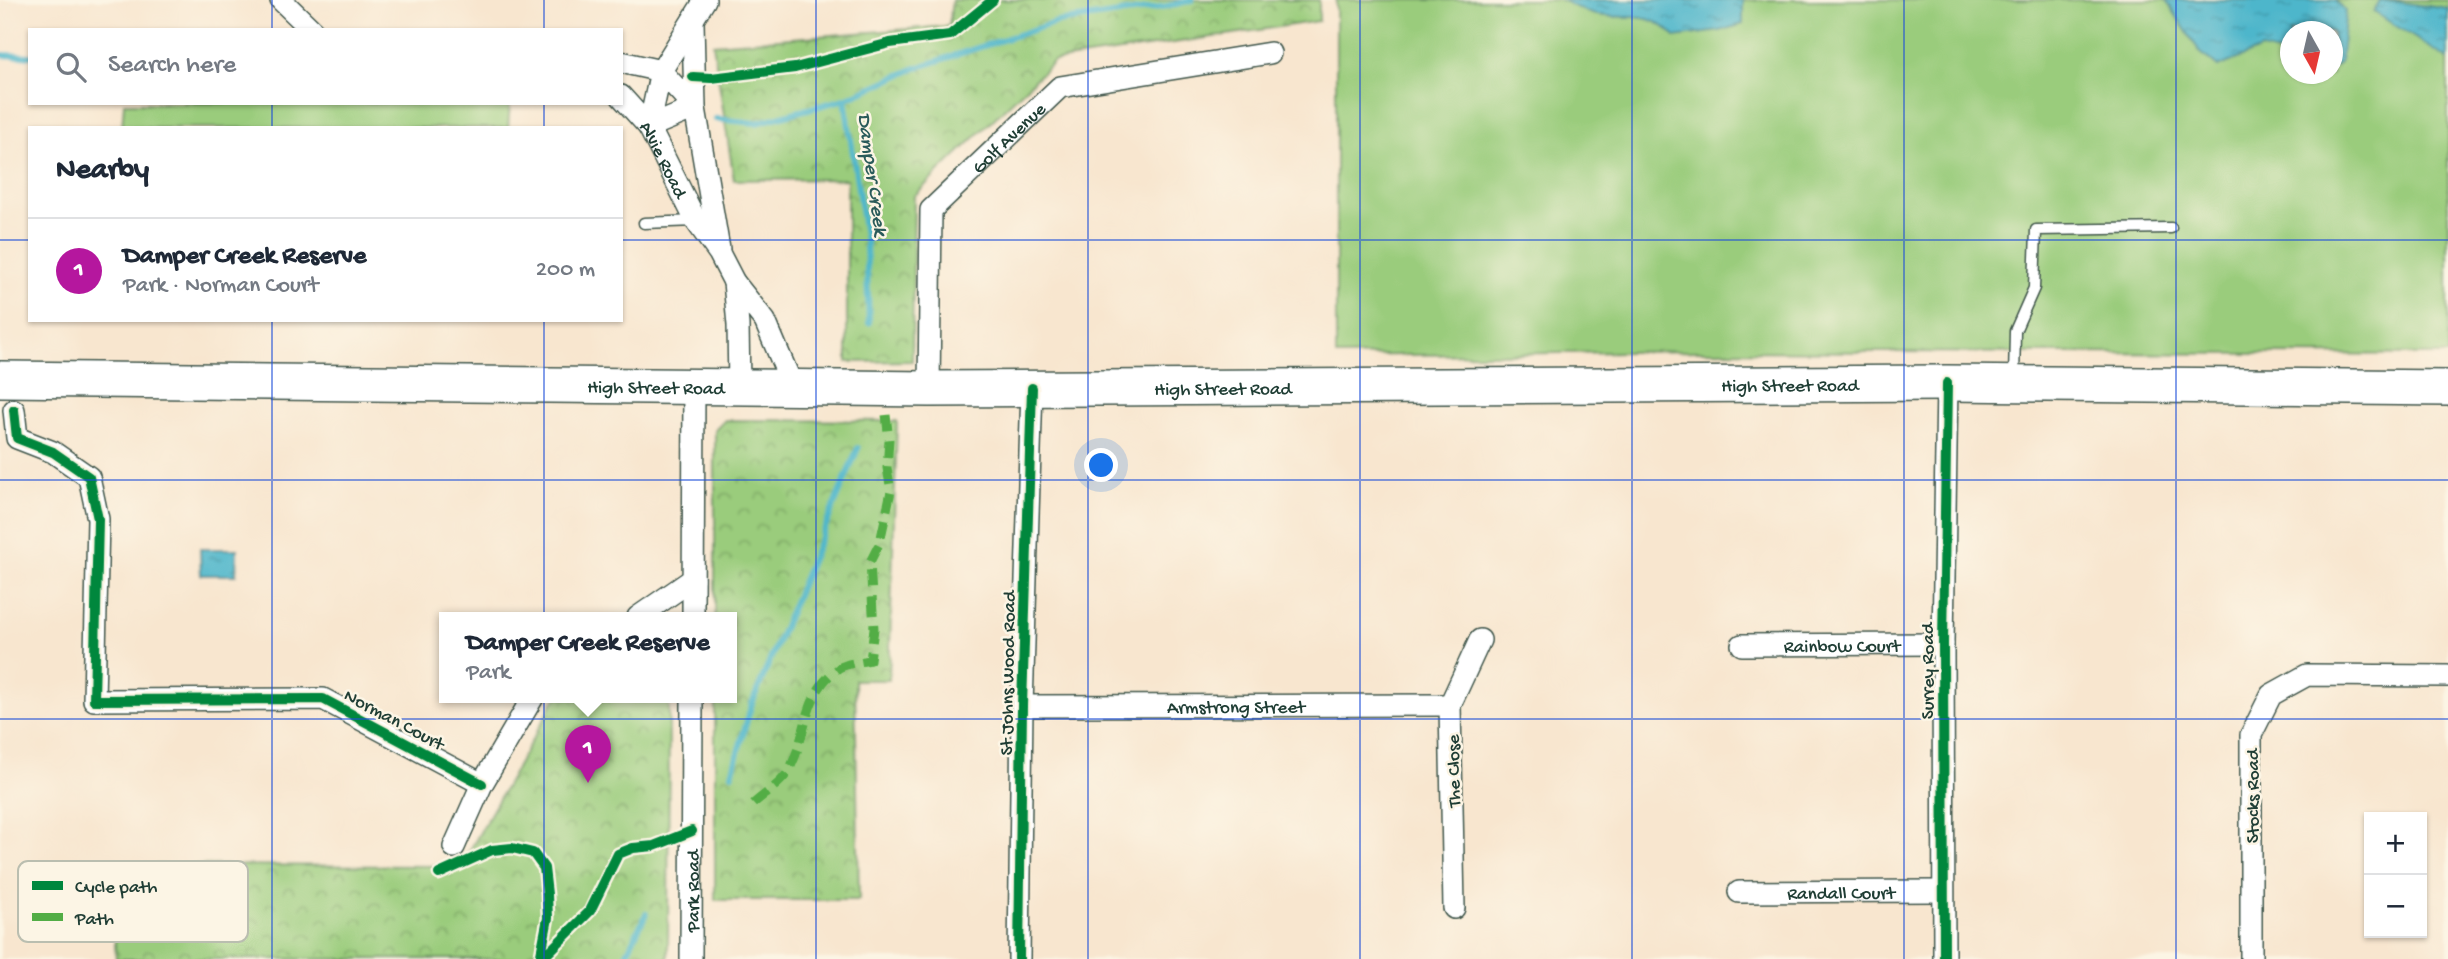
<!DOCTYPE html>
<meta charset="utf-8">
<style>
body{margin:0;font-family:"Gochi Hand",sans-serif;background:#f2f2f3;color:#1f2937}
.controls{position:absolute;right:21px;bottom:21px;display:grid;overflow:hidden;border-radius:0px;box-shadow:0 2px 5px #0004}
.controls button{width:63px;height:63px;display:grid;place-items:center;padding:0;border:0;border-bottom:2px solid #e0e1e3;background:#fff;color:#1f2937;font:35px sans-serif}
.compass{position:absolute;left:2280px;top:21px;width:63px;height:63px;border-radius:50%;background:#fff;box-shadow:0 2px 5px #0004;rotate:172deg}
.you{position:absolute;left:1102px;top:466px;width:24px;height:24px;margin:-18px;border:5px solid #fff;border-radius:50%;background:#1a73e8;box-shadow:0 0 0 10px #1a73e833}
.badge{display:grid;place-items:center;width:46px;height:46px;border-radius:50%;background:#b5179e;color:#fff;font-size:23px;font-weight:700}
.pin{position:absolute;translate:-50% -58px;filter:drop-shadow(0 2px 4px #0008)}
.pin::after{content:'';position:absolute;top:37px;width:24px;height:21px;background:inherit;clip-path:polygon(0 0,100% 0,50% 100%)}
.popup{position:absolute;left:439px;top:612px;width:298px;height:91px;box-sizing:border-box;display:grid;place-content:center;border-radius:0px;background:#fff;filter:drop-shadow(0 2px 5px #0005);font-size:23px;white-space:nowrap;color:#747a83}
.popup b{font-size:26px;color:#1f2937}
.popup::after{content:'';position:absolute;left:50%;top:100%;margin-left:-14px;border:14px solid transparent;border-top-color:#fff}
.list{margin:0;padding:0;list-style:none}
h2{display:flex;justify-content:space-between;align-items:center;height:91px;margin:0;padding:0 28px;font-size:30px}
h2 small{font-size:23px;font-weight:400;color:#747a83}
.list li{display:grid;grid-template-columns:46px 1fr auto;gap:21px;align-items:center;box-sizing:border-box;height:105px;padding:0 28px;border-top:2px solid #e0e1e3}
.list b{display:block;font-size:26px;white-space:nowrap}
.list p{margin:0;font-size:23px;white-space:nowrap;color:#747a83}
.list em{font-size:23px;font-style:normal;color:#747a83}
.icon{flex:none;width:38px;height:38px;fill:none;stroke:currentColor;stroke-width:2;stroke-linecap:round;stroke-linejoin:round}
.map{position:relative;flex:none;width:2448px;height:959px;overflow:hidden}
.search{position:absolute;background:#fff;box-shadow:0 2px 5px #0004;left:28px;top:28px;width:595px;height:77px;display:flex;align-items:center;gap:18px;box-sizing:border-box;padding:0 24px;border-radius:0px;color:#747a83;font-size:26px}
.panel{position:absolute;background:#fff;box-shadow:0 2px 5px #0004;left:28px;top:126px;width:595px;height:196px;border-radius:0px}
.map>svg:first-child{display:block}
.green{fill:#9acc7b;stroke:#5c8458;stroke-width:2;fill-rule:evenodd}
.park{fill:url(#park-crowns);stroke:#5c8458;stroke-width:2}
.water{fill:url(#water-ripples);stroke:#367a80;stroke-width:2}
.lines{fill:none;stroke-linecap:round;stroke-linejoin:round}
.stream{stroke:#4db6cb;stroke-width:6}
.lane-casing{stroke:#40564b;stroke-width:13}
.street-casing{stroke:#40564b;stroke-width:24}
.primary-casing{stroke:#40564b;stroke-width:38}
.lane{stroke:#fff;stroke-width:10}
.street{stroke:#fff;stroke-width:21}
.primary{stroke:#fff;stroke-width:35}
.quiet{stroke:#52ad45;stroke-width:9;stroke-dasharray:18 9;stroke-linecap:butt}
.cycleway-casing{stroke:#fcf5e5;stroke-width:15}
.cycleway{stroke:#00873e;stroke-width:10}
.grid{fill:none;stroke:#1d4ed8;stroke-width:2;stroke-opacity:0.55}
.labels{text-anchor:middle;stroke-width:5;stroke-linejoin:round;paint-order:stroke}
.street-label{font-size:19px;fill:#1f3d34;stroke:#fcf5e5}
.water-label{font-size:21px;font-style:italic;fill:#2a5b5a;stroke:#fcf5e5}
.key{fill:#fcf5e5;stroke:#babeb0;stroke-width:2}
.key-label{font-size:19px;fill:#1f3d34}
</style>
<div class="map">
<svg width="2448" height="959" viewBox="0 0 2448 959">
<defs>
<pattern id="park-crowns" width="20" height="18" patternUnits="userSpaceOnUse" patternTransform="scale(1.75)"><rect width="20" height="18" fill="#9acc7b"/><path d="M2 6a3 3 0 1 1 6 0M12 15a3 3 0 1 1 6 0" fill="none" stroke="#7da766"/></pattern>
<pattern id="water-ripples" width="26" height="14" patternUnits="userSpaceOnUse" patternTransform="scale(1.75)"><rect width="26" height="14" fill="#4db6cb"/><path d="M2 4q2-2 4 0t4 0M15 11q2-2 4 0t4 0" fill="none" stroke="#3f95a6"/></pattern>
</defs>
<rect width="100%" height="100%" fill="#fcf5e5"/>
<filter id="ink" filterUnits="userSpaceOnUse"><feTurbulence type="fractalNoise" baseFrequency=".0143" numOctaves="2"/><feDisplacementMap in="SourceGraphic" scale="14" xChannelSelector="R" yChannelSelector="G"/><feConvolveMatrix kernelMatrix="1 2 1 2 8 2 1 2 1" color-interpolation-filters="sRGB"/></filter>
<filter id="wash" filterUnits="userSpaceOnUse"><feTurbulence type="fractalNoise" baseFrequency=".00686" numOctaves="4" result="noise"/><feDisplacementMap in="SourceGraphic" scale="28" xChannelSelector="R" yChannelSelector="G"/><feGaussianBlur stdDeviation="1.57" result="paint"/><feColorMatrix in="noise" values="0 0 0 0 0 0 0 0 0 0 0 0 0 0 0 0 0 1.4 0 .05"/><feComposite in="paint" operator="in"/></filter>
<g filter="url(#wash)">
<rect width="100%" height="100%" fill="#f8e6cf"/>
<path class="green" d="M1336,0H2448V355L1700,351L1336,356ZM2290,32H2332V74H2290Z
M124,103H510L508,128H122Z"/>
<path class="park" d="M952,0H1319V21L1054,61L914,196L912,361L847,362V179L734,180L713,44L949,26Z
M725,420L897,421L889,680H855L859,900H715V697H732V617H715V430Z
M559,697H669L668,959H116L113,911L123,910V865L461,866L554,701Z"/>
<path class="water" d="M1562,0H1743V24L1720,31L1675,37C1647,7 1627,22 1592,14C1582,11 1571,5 1562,0Z
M2166,0H2335L2346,11L2340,62L2333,67L2332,32H2290V56L2261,49L2218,67L2200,52Z
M2380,1L2399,2L2448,9V59L2374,12Z
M200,549H237L236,575H201Z"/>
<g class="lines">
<path class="stream" d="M0,55L30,56
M716,119L756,123L845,99
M869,323L866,243L845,99L916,68L1057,22L1168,6L1192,0
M732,774L751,706L858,448
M624,959L646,914"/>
</g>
</g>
<g filter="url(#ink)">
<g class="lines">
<defs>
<path id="lane" d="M644,223L696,221
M2014,381L2015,331L2034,288L2036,230L2171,228"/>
<g id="street">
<path d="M281,0L312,30"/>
<path d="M693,22L695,108L719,249"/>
<path d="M621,62L661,71L695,108L649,127"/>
<path id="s1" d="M621,96L649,127L696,221L719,253L734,282L765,321L793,387"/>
<path d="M649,127L661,71L705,0"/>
<path d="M734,282L738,325L739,386"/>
<path id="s2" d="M929,389L931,210L1060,87L1270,53"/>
<path d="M14,410L17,438L53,452L89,477L98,519L94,700L323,699L482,784"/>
<path d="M638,617L693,579"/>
<path d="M693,617L694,386"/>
<path id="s3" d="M1742,645L1943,644"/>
<path id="s4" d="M1022,706L1450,705"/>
<path d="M454,847L482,784L533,697"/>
<path id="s5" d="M1739,892L1943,891"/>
<path d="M1454,908L1450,705L1480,640"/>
<path id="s6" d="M691,959L692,697"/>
<path d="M1019,959L1022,706L1032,388"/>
<path d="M1944,959L1943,644L1947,383"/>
<path d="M2251,959V735L2271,695L2307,675L2448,676"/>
</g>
<g id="primary">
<path id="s7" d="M0,379L929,389L1947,383L2448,388"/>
</g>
</defs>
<use href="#lane" class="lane-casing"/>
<use href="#street" class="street-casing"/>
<use href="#primary" class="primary-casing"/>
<use href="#lane" class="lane"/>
<use href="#street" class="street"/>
<use href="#primary" class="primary"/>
<path class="quiet" d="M753,804C764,794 782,783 789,770C808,735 803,692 839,668C847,663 861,662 870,660L874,629L870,562L880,542L891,491L887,468L889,440L886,415"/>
<defs>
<path id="cycleway" d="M693,77L711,78L795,68L890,43L950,35L993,0
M14,410L17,438L53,452L89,477L98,519L94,700L323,699L482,784
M439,874L492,850L512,848L533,853L544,868L547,894L548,918L540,959
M542,959L590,911L618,854L633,848L654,846L692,831
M1019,959L1022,706L1032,388
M1944,959L1943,644L1947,383"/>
</defs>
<use href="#cycleway" class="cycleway-casing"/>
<use href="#cycleway" class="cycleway"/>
</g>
</g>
<path class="grid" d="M272,0V30M544,0V30M816,0V959M1088,0V959M1360,0V959M1632,0V959M1904,0V959M2176,0V959M272,103V128M544,103V128M0,240H30M621,240H2448M272,320V959M544,320V959M0,480H2448M0,719H2448"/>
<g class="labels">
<g class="street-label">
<text dy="7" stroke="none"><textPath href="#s2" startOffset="285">Golf Avenue</textPath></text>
<text dy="7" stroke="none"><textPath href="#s1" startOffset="77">Alvie Road</textPath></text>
<text dy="7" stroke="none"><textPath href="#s7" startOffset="1790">High Street Road</textPath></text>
<text dy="7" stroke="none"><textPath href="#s7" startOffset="656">High Street Road</textPath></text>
<text dy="7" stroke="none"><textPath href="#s7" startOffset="1223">High Street Road</textPath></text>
<text dy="7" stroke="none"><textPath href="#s3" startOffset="100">Rainbow Court</textPath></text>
<text transform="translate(1926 671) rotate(-90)" y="7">Surrey Road</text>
<text transform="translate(1006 673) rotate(-89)" y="7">St Johns Wood Road</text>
<text dy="7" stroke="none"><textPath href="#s4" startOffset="214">Armstrong Street</textPath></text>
<text transform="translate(395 718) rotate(28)" y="7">Norman Court</text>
<text transform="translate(1452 771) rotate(-91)" y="7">The Close</text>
<text transform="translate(2251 796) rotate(-90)" y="7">Stocks Road</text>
<text dy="7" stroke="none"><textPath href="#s6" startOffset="68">Park Road</textPath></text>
<text dy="7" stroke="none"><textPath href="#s5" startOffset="102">Randall Court</textPath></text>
</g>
<g class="water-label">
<text transform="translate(874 174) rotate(82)" y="7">Damper Creek</text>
</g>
</g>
<rect x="18" y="861" width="230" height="81" rx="10" class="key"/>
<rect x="32" y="881" width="31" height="9" fill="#00873e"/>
<rect x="32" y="913" width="31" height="8" fill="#52ad45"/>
<g class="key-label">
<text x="75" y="892">Cycle path</text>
<text x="75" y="924">Path</text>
</g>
</svg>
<div class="controls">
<button>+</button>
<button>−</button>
</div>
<svg class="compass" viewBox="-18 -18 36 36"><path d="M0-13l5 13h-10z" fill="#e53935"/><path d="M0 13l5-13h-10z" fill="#747a83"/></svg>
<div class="you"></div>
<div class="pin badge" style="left:588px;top:783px">1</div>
<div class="popup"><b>Damper Creek Reserve</b>Park</div>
<div class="search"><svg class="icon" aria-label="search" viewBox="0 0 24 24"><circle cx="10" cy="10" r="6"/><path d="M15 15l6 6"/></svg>Search here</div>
<section class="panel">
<h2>Nearby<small></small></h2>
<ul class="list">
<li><span class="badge">1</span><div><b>Damper Creek Reserve</b><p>Park · Norman Court</p></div><em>200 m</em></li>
</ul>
</section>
</div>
